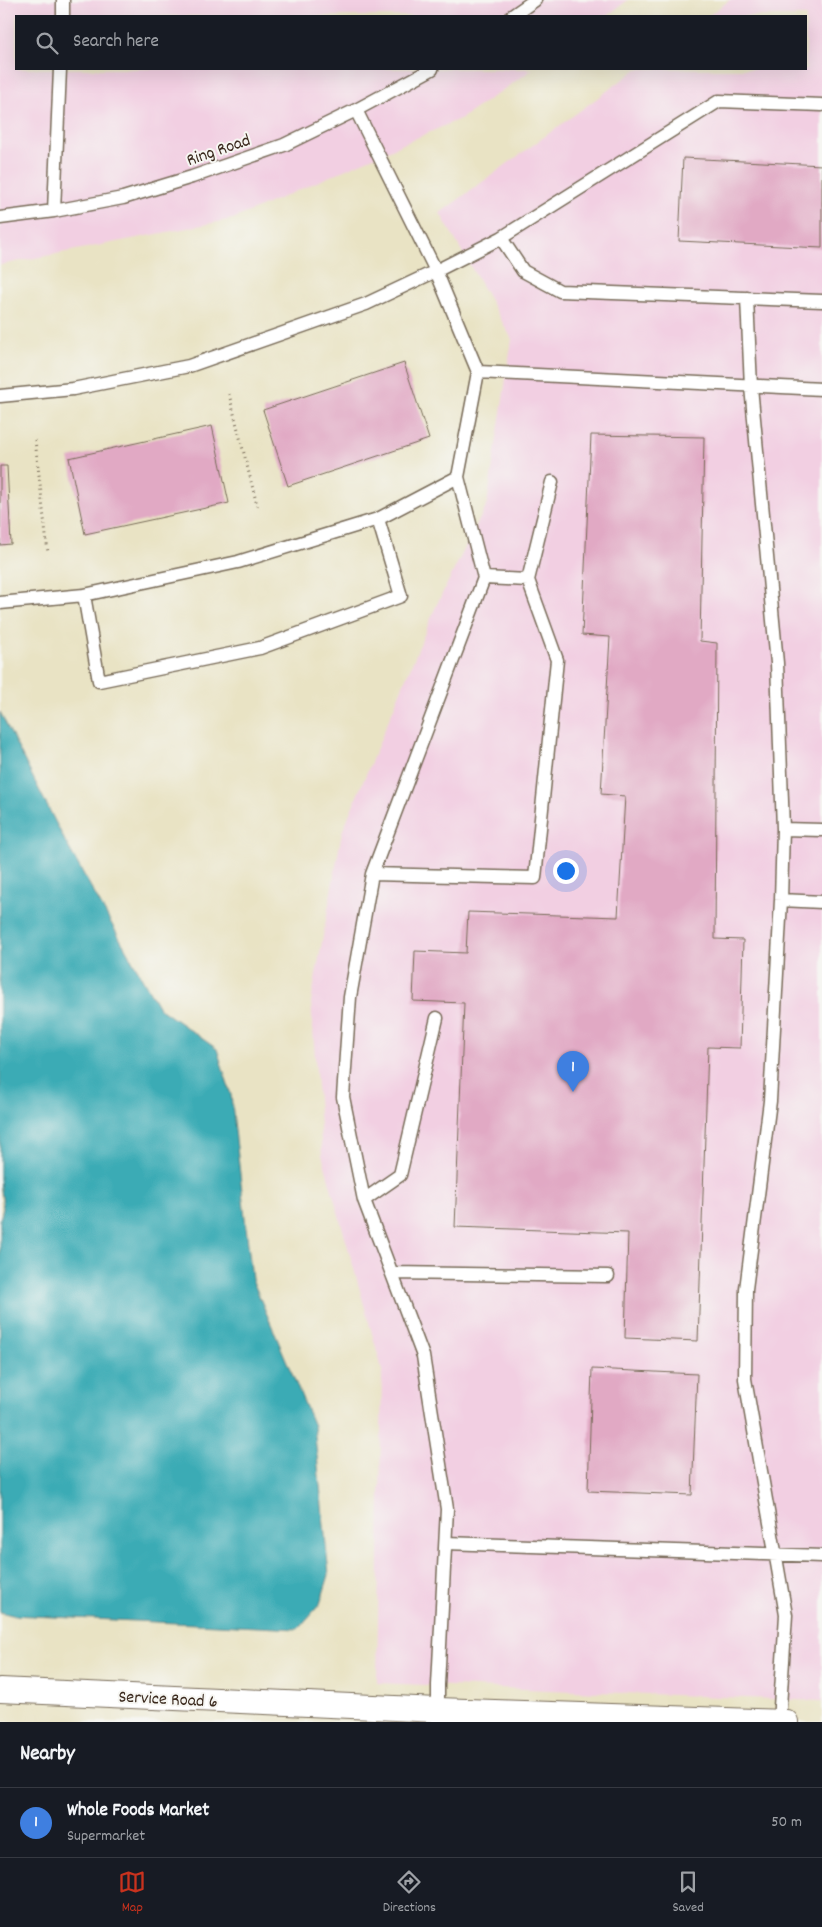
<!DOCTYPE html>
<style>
body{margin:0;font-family:Dekko,sans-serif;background:#242831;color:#f1f3f6}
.you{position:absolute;left:565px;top:870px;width:18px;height:18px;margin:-12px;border:4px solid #fff;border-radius:50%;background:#1a73e8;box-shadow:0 0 0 8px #1a73e833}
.badge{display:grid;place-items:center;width:32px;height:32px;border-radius:50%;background:#c8321e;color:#fff;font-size:16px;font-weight:700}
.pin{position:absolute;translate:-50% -41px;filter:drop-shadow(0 1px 2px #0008)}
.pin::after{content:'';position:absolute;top:26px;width:18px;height:15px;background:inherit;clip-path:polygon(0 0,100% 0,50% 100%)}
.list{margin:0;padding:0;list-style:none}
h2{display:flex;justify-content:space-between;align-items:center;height:65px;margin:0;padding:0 20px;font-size:21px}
h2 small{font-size:16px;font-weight:400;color:#9ea1a6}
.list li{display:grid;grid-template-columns:32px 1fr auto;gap:15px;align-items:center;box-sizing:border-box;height:70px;padding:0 20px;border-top:1px solid #363941}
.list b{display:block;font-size:19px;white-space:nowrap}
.list p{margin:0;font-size:16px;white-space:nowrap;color:#9ea1a6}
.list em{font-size:16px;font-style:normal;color:#9ea1a6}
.icon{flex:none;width:28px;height:28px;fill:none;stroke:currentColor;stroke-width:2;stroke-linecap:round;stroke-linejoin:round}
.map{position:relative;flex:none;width:822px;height:1722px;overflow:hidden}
.search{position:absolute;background:#171b24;box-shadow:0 5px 20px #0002;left:15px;right:15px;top:15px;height:55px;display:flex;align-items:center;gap:12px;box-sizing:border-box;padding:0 18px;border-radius:0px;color:#9ea1a6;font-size:19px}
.sheet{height:135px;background:#171b24}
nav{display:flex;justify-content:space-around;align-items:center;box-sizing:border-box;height:70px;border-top:1px solid #363941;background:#171b24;font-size:14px;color:#9ea1a6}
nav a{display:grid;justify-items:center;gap:2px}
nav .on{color:#c8321e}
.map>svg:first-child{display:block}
.built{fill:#f2cfe2}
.water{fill:#3aabb5;stroke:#3a6a6a}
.building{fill:#e1a9c4}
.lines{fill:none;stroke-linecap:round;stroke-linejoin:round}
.service-casing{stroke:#786b58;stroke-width:15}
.minor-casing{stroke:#786b58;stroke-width:26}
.path{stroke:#786b58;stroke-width:3;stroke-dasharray:1 4;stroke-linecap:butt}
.service{stroke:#fff;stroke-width:12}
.minor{stroke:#fff;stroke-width:24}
.labels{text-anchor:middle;stroke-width:4;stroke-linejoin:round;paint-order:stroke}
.street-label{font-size:18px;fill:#3b2a1e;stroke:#f6f6f2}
</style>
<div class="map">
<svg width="822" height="1722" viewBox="0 0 822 1722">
<rect width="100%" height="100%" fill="#f6f6f2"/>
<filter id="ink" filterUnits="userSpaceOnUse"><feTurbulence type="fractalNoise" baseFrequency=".02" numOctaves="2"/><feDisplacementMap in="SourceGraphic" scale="10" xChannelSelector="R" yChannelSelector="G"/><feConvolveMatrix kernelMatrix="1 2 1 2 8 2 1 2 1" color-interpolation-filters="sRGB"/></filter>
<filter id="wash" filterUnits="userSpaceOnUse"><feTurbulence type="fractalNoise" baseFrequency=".0096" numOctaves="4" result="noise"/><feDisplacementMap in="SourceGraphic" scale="20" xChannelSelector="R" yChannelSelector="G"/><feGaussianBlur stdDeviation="1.12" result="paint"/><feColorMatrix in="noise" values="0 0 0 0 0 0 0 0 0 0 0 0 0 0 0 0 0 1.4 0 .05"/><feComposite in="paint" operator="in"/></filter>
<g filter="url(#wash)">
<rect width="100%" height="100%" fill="#e9e3c4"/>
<path class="built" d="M0,0H628L607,16H16V69H533L462,118L233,219L0,265Z
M730,0H822V1701L377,1683L382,1369L322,1155L311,1002L342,832L436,606L487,504L512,339L440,213L637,69H806V16H708Z"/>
<path class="water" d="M0,712L66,843L159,1008L217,1049L231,1095L252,1279L314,1426L329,1575L320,1604L298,1629L12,1615L0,1612V1220L3,1208L0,1179Z"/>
<g id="blocks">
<path class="building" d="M683,158L822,165V248L679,241Z
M404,363L429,439L288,486L263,410Z
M212,426L229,503L85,534L69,458Z
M591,435L704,437L700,641L717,643L715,939L743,940L740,1048L708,1047L698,1341L625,1338L628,1233L455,1227L464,1003L413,1001L415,951L466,953L468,912L618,917L625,796L601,794L610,637L582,635Z
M0,466H7L11,544L0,545Z
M592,1369L697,1374L692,1495L588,1491Z"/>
</g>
</g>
<g filter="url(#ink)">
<use href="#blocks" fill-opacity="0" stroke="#786b58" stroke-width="1"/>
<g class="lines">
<defs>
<path id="service" d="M63,16V0
M512,16L535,0
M356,110L436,271L478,372L822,389
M54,211L60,69
M0,218L54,211L123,198L192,177L284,145L356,110L432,69
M501,238L719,101L822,105
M747,298L751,387L777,663L783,829L781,900L770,1101L746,1289L745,1379L786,1615L779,1722
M0,396L73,389L189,366L366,304L436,271L501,238L523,271L560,291L822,301
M484,578L528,580
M84,595L99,681L260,648L401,596L378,519
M0,603L84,595L238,562L378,519L458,477
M783,829L822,830
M372,874L535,878L557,660L528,580L552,482
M781,900L822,902
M364,1200L400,1175L437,1018
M392,1273L608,1276
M446,1543L822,1556
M438,1722V1685L447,1509L423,1356L364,1200L343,1097L350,997L372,874L484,578L458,477L478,372"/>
<path id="minor" d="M0,1690L438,1710L786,1722"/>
</defs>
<use href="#service" class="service-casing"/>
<use href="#minor" class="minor-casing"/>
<path class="path" d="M229,394L258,509
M35,440L48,553"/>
<use href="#service" class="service"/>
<use href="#minor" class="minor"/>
</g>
</g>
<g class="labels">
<g class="street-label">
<text transform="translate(218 149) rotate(-19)" y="6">Ring Road</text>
<text transform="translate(168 1698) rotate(3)" y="6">Service Road 6</text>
</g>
</g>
</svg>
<div class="you"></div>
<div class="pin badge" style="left:573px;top:1092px;background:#3f7fe0">1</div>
<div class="search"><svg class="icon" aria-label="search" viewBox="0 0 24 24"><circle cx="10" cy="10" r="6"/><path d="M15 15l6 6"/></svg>Search here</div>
</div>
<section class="sheet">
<h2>Nearby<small></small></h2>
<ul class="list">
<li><span class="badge" style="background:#3f7fe0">1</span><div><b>Whole Foods Market</b><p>Supermarket</p></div><em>50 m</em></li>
</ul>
</section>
<nav>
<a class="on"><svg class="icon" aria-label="map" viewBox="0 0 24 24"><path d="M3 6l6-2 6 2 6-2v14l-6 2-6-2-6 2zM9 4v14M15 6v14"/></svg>Map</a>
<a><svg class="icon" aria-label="directions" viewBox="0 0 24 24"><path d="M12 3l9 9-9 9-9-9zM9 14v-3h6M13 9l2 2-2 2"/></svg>Directions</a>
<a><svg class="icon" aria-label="saved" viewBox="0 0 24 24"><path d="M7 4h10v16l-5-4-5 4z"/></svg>Saved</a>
</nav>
